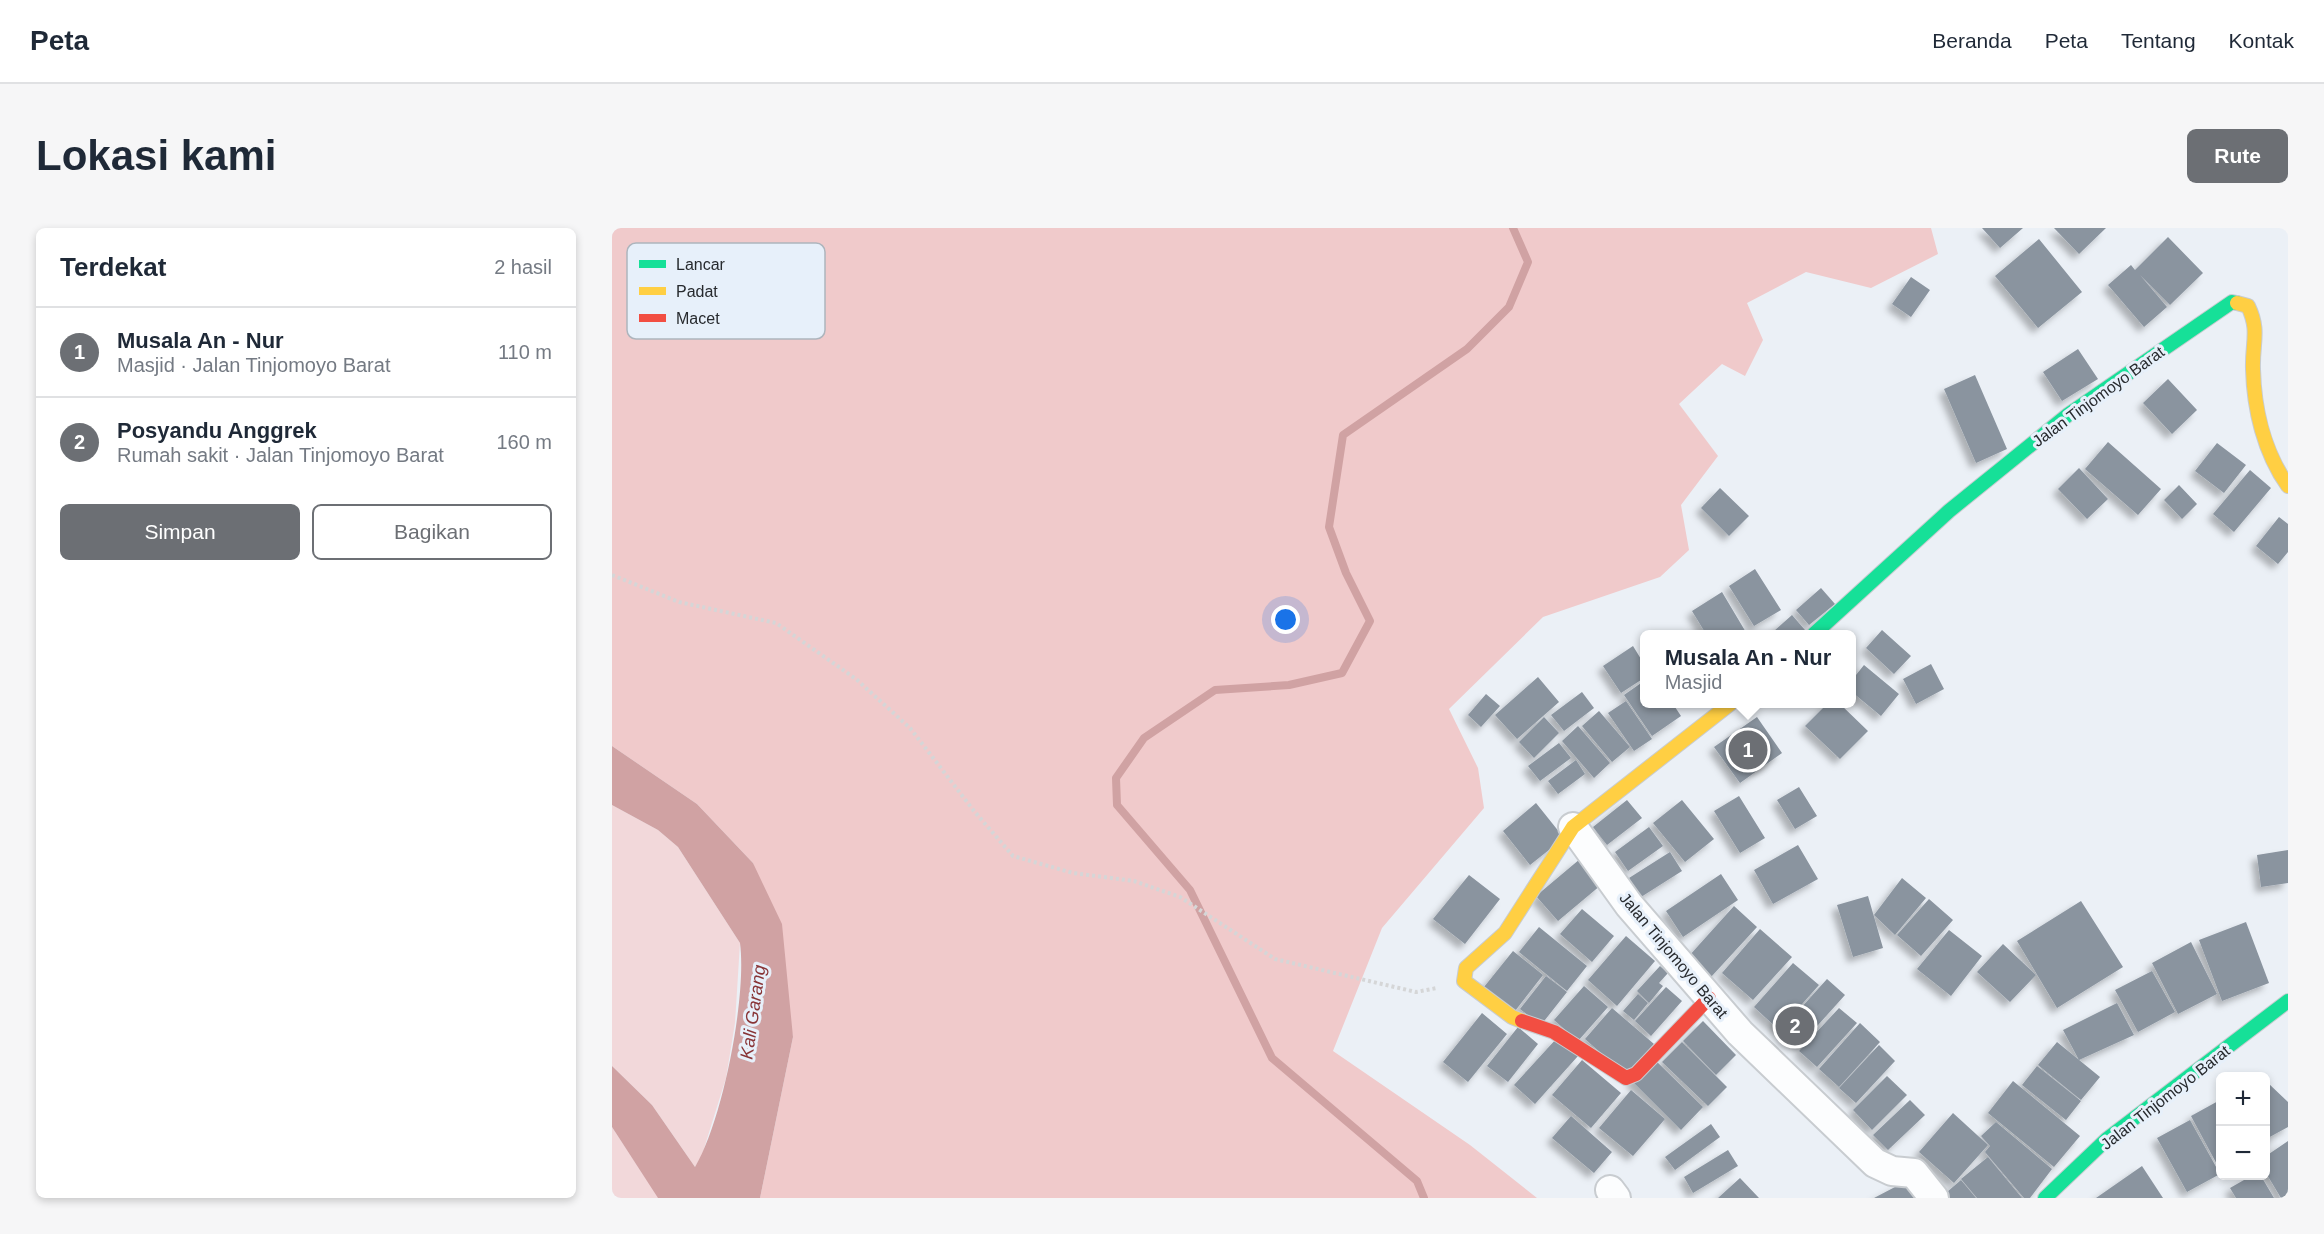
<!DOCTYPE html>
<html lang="id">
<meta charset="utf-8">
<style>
body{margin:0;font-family:Arial,sans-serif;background:#f6f6f7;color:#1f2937}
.controls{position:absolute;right:18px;bottom:18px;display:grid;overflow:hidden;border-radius:9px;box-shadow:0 3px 9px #0003}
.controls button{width:54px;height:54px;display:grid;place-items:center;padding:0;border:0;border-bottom:2px solid #e0e1e3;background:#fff;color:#1f2937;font:30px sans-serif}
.you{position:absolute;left:674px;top:392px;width:21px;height:21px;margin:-15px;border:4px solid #fff;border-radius:50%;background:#1a73e8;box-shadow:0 0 0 9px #1a73e833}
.badge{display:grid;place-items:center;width:39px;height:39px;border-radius:50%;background:#6c6f74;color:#fff;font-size:20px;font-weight:700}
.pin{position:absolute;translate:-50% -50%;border:3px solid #fff;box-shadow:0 2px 6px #0006}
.popup{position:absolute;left:1028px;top:402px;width:216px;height:78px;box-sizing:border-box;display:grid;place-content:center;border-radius:9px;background:#fff;filter:drop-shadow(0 2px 4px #0005);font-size:20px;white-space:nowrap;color:#747a83}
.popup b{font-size:22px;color:#1f2937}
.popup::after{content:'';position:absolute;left:50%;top:100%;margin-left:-12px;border:12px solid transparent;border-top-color:#fff}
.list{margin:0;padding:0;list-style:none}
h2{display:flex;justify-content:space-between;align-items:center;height:78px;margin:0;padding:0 24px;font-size:26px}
h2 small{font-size:20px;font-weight:400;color:#747a83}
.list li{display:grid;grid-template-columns:39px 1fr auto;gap:18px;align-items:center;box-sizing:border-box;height:90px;padding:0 24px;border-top:2px solid #e0e1e3}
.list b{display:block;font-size:22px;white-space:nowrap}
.list p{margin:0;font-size:20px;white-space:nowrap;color:#747a83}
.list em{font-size:20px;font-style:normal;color:#747a83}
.actions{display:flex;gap:12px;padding:18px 24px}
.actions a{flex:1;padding:14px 0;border:2px solid #6c6f74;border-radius:9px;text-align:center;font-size:21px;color:#6c6f74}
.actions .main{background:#6c6f74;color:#fff}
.map{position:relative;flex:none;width:1676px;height:970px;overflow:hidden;border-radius:9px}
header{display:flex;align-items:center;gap:36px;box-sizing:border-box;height:84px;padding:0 30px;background:#fff;border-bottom:2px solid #e0e1e3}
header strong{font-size:28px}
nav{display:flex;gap:33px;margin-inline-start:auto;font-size:21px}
.intro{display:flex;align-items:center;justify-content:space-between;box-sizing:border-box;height:144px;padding:0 36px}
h1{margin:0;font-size:42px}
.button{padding:15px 27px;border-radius:9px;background:#6c6f74;color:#fff;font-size:21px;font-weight:700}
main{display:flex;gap:36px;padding:0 36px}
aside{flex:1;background:#fff;border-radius:9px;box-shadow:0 3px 9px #0003}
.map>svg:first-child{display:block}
.green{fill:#f2d8da}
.forest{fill:#f0cacb}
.water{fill:#d0a2a3}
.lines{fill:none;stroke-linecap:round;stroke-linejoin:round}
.stream{stroke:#d0a2a3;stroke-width:8}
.building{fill:#8a949f;filter:url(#shadow)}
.street-casing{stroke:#c8ccd0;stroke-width:32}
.fast-casing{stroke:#c8ccd0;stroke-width:16}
.slow-casing{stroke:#c8ccd0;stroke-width:16}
.jam-casing{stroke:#c8ccd0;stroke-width:16}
.path{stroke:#d5d6d7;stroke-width:4;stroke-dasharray:3 3;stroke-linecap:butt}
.street{stroke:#fcfdfe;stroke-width:28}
.fast{stroke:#16e098;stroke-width:14}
.slow{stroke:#ffcf43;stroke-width:14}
.jam{stroke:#f24e42;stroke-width:14}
.labels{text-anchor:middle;stroke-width:6;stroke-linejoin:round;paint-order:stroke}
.street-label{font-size:16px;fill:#272a2e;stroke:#e7f0fa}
.water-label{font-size:18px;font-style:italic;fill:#883436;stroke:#e7f0fa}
.key{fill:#e7f0fa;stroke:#adb5bd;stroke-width:1.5}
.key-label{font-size:16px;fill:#272a2e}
</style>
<header>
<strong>Peta</strong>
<nav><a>Beranda</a><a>Peta</a><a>Tentang</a><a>Kontak</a></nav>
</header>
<div class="intro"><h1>Lokasi kami</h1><a class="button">Rute</a></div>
<main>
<aside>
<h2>Terdekat<small>2 hasil</small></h2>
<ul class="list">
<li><span class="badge">1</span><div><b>Musala An - Nur</b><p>Masjid · Jalan Tinjomoyo Barat</p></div><em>110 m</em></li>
<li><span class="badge">2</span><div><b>Posyandu Anggrek</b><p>Rumah sakit · Jalan Tinjomoyo Barat</p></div><em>160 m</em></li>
</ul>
<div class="actions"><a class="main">Simpan</a><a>Bagikan</a></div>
</aside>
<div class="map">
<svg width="1676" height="970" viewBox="0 0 1676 970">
<defs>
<filter id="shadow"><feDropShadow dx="-5.5" dy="5.5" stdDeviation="3" flood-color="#0004"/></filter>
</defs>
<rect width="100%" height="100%" fill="#ebf0f6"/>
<path class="green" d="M0,577L46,602L66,619L128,715L123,795L114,850L90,927L83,939L40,877L0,838Z
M0,899L46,969V970H0Z"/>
<path class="forest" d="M0,0H1319L1326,26L1259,60L1194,44L1135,75L1151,112L1133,148L1110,136L1067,176L1106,228L1069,277L1077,322L1048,349L931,389L837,481L866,540L872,580L770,700L721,823L858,917L925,970H148L181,809L141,635L85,576L0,518Z"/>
<path class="water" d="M0,518L85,576L141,635L170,696L181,809L148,970H46L0,899V838L40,877L83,939C111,892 135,768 128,715L66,619L46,602L0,577Z"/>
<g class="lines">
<path class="stream" d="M812,970L805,953L660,830L578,662L505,577L504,550L532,510L603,462L677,457L730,445L758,393L734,345L717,299L731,207L855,121L897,79L916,34L901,0"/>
</g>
<path class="building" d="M1370,0H1411L1388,20Z
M1442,0H1494L1467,26Z
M1556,9L1591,45L1558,77L1528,47L1555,79L1532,99L1496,57L1519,37L1523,42Z
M1427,11L1470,64L1426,100L1383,48Z
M1299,49L1318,62L1299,89L1280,76Z
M1466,121L1486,151L1450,173L1431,144Z
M1363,147L1395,221L1364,235L1332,161Z
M1556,151L1585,182L1560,206L1531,175Z
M1496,214L1549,261L1526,287L1473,241Z
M1605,215L1634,237L1612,265L1583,243Z
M1467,240L1496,271L1475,291L1446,261Z
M1638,242L1659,260L1622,304L1601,286Z
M1567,257L1585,276L1570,291L1552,272Z
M1108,260L1137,288L1117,308L1089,280Z
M1667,289L1676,296V324L1666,336L1644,318Z
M1143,341L1169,382L1142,398L1117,358Z
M1209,360L1223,376L1197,397L1184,382Z
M1110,364L1135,406H1094L1080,383Z
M1180,387L1193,402L1188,406H1165L1162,403Z
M1270,402L1299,428L1282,446L1254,420Z
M1021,418L1032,436V450L1009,465L991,438Z
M1319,436L1332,461L1304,476L1291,451Z
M1252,437L1287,466L1269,488L1240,464V452Z
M926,449L947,474L905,511L883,487Z
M1032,453V476H1061L1069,488L1040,508L1012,467Z
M970,464L982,480L952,503L939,487Z
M874,466L888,478L869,499L856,487Z
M1014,473L1040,511L1022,523L996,485Z
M1215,476H1228L1256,503L1228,531L1193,498Z
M987,483L1018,519L1000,534L970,498Z
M932,489L947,505L922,530L907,514Z
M1145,489L1170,525L1128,555L1102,519Z
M966,498L998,535L982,550L950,513Z
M947,515L959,530L928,553L916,538Z
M964,532L973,546L946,566L936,553Z
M1187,559L1205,588L1183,601L1165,572Z
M1127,568L1153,610L1128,625L1102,583Z
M1015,572L1030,590L995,617L981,599Z
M1070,572L1102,611L1073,634L1041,595Z
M924,575L952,610L918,637L891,603Z
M1037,599L1051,618L1016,643L1003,624Z
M1186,617L1206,651L1161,676L1142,642Z
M1676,622V655L1649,659L1645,627Z
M1058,624L1070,643L1029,669L1017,650Z
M968,631L989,657L946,693L924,668Z
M1109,646L1126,672L1071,709L1054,683Z
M857,647L888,671L853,716L821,691Z
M1290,650L1314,670L1283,707L1262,687Z
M1256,668L1271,720L1241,729L1225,677Z
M1317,671L1341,692L1309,728L1285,707Z
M1469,673L1511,739L1445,780L1405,713Z
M1122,678L1145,699L1099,749L1077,728Z
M970,681L1002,708L980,734L948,706Z
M1634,694L1657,755L1610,773L1587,712Z
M927,699L975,738L955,763L907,724Z
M1148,701L1180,729L1141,772L1110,745Z
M1337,702L1370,728L1339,768L1305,741Z
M1014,708L1043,733L1005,778L976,752Z
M1579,714L1605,766L1566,786L1540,735Z
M1391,716L1424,747L1398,774L1365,744Z
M901,723L931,747L903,783L872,759Z
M1181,735L1207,757L1167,802L1142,779Z
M1048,738L1056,745L1047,755L1051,758L1037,775L1025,763Z
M1540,743L1563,784L1526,804L1503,762Z
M934,748L955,764L929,797L908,781Z
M1215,751L1233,767L1189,816L1171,800Z
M972,758L996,779L966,813L942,792Z
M1054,759L1070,773L1039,808L1023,793Z
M1026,766L1036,775L1022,792L1011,783Z
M1505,775L1522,807L1467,832L1451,802Z
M1000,780L1042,816L1014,847L973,811Z
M1227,780L1245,795L1205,839L1187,823Z
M870,785L895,806L856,854L831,834Z
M1091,793L1124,827L1104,847L1071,813Z
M1248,795L1268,814L1227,859L1207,841Z
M906,799L926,816L896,854L875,838Z
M945,810L966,828L923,876L902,857Z
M1070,814L1115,859L1096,878L1050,834Z
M1445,814L1488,849L1469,872L1426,837Z
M1267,817L1283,833L1244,875L1227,860Z
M1041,830L1091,879L1069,902L1019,852Z
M970,832L1009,865L979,900L940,867Z
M1425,838L1469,873L1454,892L1410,857Z
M1275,848L1295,867L1260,902L1241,882Z
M1401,853L1468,908L1442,939L1376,885Z
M1656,855L1676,874V899L1654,911V858Z
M1019,862L1053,891L1021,928L987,900Z
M1298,872L1313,887L1276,922L1261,907Z
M1608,872V942L1579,888Z
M1341,885L1376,917L1342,955L1307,924Z
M959,888L1000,924L982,945L940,910Z
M1578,892L1608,946L1575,964L1545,910Z
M1384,894L1440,941L1418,970H1412L1373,924L1378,918L1369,908Z
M1099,896L1108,909L1063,942L1053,929Z
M1676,913V970H1669L1654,945V928Z
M1116,922L1126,938L1081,965L1072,949Z
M1376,929L1410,970H1365L1349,951Z
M1530,938L1551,970H1484Z
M1304,948L1315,970H1262Z
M1639,948H1649L1662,970H1624L1618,960Z
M1128,950L1147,970H1106Z
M1349,952L1364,970H1328Z"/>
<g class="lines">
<defs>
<path id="street" d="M961,599L1017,677L1128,805L1263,935L1280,943L1302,945L1322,970
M998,962L1004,970"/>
<path id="fast" d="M1202,406L1337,283L1457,186L1620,74L1625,75
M1433,970L1495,911L1676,773"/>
<path id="slow" d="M1625,75L1636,78C1648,103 1640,115 1641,141C1642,181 1652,224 1676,258
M910,793L900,789L852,753L854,740L893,705L961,599L1118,476"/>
<path id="jam" d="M910,793L942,804L1014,850L1024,846L1097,770"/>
</defs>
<use href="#street" class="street-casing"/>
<use href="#fast" class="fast-casing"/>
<use href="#slow" class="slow-casing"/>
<use href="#jam" class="jam-casing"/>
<path class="path" d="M0,347L67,374L164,395L244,451L298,500L362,583L401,628L461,645L522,653L568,669L663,731L804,764L825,760"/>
<use href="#street" class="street"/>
<use href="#fast" class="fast"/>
<use href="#slow" class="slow"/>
<use href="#jam" class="jam"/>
</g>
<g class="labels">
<g class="street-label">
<text transform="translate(1486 168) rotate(-36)" y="6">Jalan Tinjomoyo Barat</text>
<text transform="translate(1062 727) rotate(50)" y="6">Jalan Tinjomoyo Barat</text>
<text transform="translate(1553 869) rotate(-38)" y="6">Jalan Tinjomoyo Barat</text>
</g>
<g class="water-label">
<text transform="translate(141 784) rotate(-82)" y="6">Kali Garang</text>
</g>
</g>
<rect x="15" y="15" width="198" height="96" rx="9" class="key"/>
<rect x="27" y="32" width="27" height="8" fill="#16e098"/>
<rect x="27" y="59" width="27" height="8" fill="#ffcf43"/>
<rect x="27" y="86" width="27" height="8" fill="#f24e42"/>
<g class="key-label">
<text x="64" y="42">Lancar</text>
<text x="64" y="69">Padat</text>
<text x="64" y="96">Macet</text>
</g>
</svg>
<div class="controls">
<button>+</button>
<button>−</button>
</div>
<div class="you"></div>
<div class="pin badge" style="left:1136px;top:522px">1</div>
<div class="popup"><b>Musala An - Nur</b>Masjid</div>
<div class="pin badge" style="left:1183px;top:798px">2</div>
</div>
</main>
